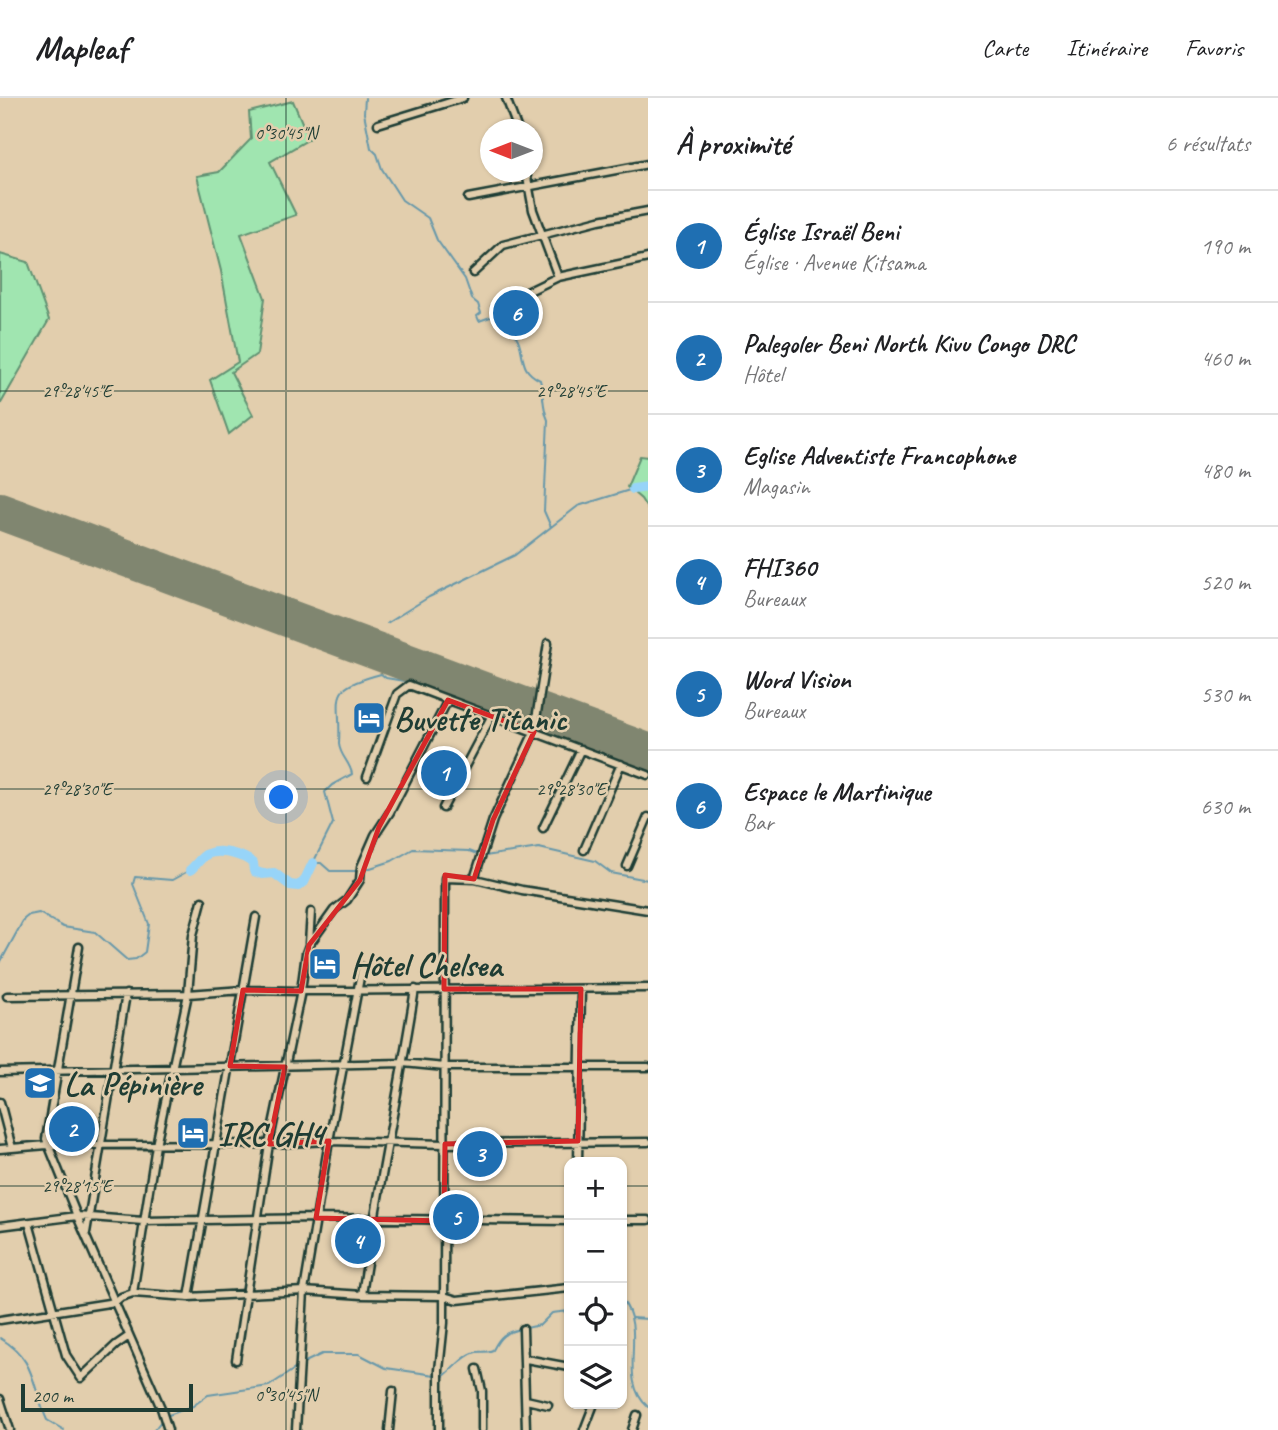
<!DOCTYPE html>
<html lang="fr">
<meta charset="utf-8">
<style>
body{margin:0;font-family:Caveat,sans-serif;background:#f6f6f6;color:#202124}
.controls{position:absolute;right:21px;bottom:21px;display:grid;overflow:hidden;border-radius:14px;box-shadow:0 2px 5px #0004}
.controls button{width:63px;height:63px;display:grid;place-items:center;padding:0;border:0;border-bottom:2px solid #e0e0e0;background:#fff;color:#202124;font:35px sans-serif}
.compass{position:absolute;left:480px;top:21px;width:63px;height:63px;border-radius:50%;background:#fff;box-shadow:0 2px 5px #0004;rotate:270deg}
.scale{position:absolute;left:21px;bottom:18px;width:172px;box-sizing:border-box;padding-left:7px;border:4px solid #1f3d34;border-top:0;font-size:19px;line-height:24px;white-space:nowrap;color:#1f3d34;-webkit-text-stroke:5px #e2cead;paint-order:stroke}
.you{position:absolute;left:282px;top:700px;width:24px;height:24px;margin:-18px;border:5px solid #fff;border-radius:50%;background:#1a73e8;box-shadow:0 0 0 10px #1a73e833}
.badge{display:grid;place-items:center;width:46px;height:46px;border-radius:50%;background:#1f6fb2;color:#fff;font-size:23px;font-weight:700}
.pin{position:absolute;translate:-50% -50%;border:4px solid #fff;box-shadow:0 2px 7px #0006}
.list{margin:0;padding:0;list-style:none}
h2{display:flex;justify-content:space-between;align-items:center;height:91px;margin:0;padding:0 28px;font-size:30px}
h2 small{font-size:23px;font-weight:400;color:#757577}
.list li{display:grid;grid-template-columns:46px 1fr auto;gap:21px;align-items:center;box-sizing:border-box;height:112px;padding:0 28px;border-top:2px solid #e0e0e0}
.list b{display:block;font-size:26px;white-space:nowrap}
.list p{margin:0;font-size:23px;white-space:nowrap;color:#757577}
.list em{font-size:23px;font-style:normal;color:#757577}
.icon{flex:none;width:38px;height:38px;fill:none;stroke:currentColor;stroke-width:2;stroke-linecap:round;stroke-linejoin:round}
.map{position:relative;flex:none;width:648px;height:1332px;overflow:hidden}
header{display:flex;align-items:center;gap:42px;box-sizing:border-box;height:98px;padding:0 35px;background:#fff;border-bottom:2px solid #e0e0e0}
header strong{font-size:33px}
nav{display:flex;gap:38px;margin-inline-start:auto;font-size:24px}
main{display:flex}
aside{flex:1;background:#fff}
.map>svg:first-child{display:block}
.built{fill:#d3bf9f}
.green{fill:#a0e5b0;stroke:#609172;stroke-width:2}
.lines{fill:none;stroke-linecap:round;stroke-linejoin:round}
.stream{stroke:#6798aa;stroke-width:2}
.river{stroke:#97d4f8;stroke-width:10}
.runway{stroke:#808670;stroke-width:38}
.minor-casing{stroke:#1f3d34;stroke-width:11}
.minor{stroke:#e2cead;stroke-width:6}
.marked{fill:none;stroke:#d62828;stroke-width:5;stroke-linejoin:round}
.ticks{fill:none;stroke:#1f3d34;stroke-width:2;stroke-opacity:0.45}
.labels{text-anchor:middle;stroke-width:5;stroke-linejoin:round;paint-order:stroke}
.poi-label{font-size:33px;font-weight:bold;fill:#1f3d34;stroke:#e2cead;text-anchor:start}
.ticks-label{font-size:18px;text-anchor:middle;fill:#1f3d34;stroke:#e2cead;stroke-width:5;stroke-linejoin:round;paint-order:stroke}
</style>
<header>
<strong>Mapleaf</strong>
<nav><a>Carte</a><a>Itinéraire</a><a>Favoris</a></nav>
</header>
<main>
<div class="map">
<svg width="648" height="1332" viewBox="0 0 648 1332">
<rect width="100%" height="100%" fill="#e2cead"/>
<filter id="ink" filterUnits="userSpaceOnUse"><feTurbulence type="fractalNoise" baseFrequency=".0143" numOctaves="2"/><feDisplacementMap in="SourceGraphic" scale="14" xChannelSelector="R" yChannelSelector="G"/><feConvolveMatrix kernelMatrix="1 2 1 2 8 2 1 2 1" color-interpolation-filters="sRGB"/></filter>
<g filter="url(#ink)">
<path class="built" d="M0,400L648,635V668L0,425Z"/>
<path class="green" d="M293,3L309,41L270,64L296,117L241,136L265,200L257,256L231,274L253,317L229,336L210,282L238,264L221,173L197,78L219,74L251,41L249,14Z
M0,156L28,164L49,222L0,307Z
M640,358L648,359V412L641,401L627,389Z"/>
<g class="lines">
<path class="stream" d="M365,0L364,15L371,50L377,56L382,71L402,102L428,120L437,142L465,181L472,201L478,206L481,215L477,218L479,223L499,216C505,225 516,235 519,244C525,262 520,272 540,282C544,296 542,309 548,322L544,413L551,429
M387,525L429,499L515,457L578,408L633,391
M454,601L410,584L386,580L381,576C324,591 342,597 339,646C340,658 350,664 352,676L332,687L325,694L333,725L313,765H321L330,773H361L392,763L413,751L469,753L480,757
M583,649L648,673
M485,758L539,750L595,763L611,775L648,782
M0,865L24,821L29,817L39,815L63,829L95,834L127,862L136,861L145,854L149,826L133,786L135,779L172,782L190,772
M622,1202C648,1233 616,1281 648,1309
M632,1220L648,1221
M526,1230L540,1227L552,1215L569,1213
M0,1240C37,1262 31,1287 47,1322L64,1332
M303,1265L322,1256H359L386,1270L435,1277
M441,1278H444C453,1271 464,1257 476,1254C482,1253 487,1255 493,1252C500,1238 505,1234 521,1231
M166,1318L193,1308L208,1297L269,1288L299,1268
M154,1332L162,1322"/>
<path class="river" d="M633,391L648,389
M190,772C196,767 201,759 207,756C220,750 243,757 253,765L254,773L262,776L274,775L290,787L298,788L304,784L313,765"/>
<path class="runway" d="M0,413L648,654"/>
<defs>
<path id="minor" d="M506,0L518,32
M378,26L463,0
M526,74L533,112L558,179
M468,100L648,66
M473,175L503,147L599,122L648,113
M496,209L558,179L648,160
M367,679L397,596L409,587L648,677
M443,710L491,619
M543,730L581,651
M584,752L621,666
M627,768L648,719
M474,781L493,722L534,634L548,545
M309,845L311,814
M79,849L46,1041L77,1118L161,1310L168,1332
M7,898L188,896L243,892L301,893L648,890
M0,974L403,965L445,969H648
M0,1004L12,1050
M0,1051L47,1047L269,1046L329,1043L445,1046L648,1044
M578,1064L581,891
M622,1122H648
M29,1125L66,1257L81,1280L116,1247L129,1238
M0,1128L77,1118L143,1123L316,1120L569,1123
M86,1135L126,896
M133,1195L156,1047L188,896L193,837L202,803
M362,1197C377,1095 399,993 415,891
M189,1199L256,819
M0,1222L115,1204L121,1199L133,1195L189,1199L304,1193L362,1197L444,1198L457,1202L569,1190
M523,1231L526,1332
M526,1261L569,1269
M236,1262L269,1046L301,893L306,855L309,847L334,812L347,802L360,782L361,769L375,737L390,714L448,602
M477,1271L482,1293V1332
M0,1301L10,1332
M526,1302L548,1307
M296,1332L304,1193L329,1043L362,869
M389,1332L393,1293
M439,1332V1272L444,1225L445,780L475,781L522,792L648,812
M584,1332L594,1306
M632,1332L637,1317"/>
</defs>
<use href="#minor" class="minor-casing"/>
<use href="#minor" class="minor"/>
</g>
</g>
<path class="marked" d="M448,602L534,634L493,722L474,781L445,777L444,891H581L578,1043L445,1046L444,1123L316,1120L329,1043L269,1046L285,969L230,968L243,892L301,893L309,847L360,782L379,729Z"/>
<path class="ticks" d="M286,0V1332M0,293H648M0,691H648M0,1088H569M622,1088H648"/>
<defs>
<symbol id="hotel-square" viewBox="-11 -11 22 22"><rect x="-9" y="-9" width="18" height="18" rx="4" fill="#1f6fb2" stroke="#e2cead"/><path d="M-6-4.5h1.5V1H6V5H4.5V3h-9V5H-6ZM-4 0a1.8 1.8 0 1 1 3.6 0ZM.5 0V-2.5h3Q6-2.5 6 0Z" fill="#fff"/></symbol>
<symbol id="school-square" viewBox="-11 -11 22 22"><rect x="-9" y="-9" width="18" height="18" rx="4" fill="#1f6fb2" stroke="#e2cead"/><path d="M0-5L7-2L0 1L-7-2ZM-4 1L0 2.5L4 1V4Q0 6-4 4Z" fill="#fff"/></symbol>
</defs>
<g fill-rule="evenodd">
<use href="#hotel-square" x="350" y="601" width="38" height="38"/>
<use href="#hotel-square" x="306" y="847" width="38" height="38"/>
<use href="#school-square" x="21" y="966" width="38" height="38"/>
<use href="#hotel-square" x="174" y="1016" width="38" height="38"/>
</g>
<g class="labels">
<g class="poi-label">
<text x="394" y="632">Buvette Titanic</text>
<text x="350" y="878">Hôtel Chelsea</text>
<text x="64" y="997">La Pépinière</text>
<text x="218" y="1047">IRC GH4</text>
</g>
</g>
<g class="ticks-label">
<text x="286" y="41">0°30'45"N</text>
<text x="571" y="299">29°28'45"E</text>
<text x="77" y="299">29°28'45"E</text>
<text x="571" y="697">29°28'30"E</text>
<text x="77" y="697">29°28'30"E</text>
<text x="77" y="1094">29°28'15"E</text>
<text x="286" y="1303">0°30'45"N</text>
</g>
</svg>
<div class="controls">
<button>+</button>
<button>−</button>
<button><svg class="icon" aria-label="locate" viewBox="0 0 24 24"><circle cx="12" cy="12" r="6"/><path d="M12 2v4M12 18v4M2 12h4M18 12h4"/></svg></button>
<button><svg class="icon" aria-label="layers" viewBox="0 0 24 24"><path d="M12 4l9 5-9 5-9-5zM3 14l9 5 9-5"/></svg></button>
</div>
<svg class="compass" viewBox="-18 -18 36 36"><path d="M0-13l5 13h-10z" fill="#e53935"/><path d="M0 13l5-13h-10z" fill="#757577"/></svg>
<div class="scale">200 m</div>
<div class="you"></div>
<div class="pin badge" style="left:444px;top:675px">1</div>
<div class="pin badge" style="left:72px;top:1031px">2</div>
<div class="pin badge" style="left:480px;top:1056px">3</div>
<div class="pin badge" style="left:358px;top:1143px">4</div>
<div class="pin badge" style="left:456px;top:1119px">5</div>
<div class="pin badge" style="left:516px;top:215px">6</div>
</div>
<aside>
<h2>À proximité<small>6 résultats</small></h2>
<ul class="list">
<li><span class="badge">1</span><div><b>Église Israël Beni</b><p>Église · Avenue Kitsama</p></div><em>190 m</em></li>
<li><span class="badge">2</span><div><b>Palegoler Beni North Kivu Congo DRC</b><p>Hôtel</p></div><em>460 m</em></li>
<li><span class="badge">3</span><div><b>Eglise Adventiste Francophone</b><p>Magasin</p></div><em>480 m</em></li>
<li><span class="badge">4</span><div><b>FHI360</b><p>Bureaux</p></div><em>520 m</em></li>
<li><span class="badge">5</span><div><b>Word Vision</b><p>Bureaux</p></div><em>530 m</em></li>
<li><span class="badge">6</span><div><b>Espace le Martinique</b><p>Bar</p></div><em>630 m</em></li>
</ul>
</aside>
</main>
